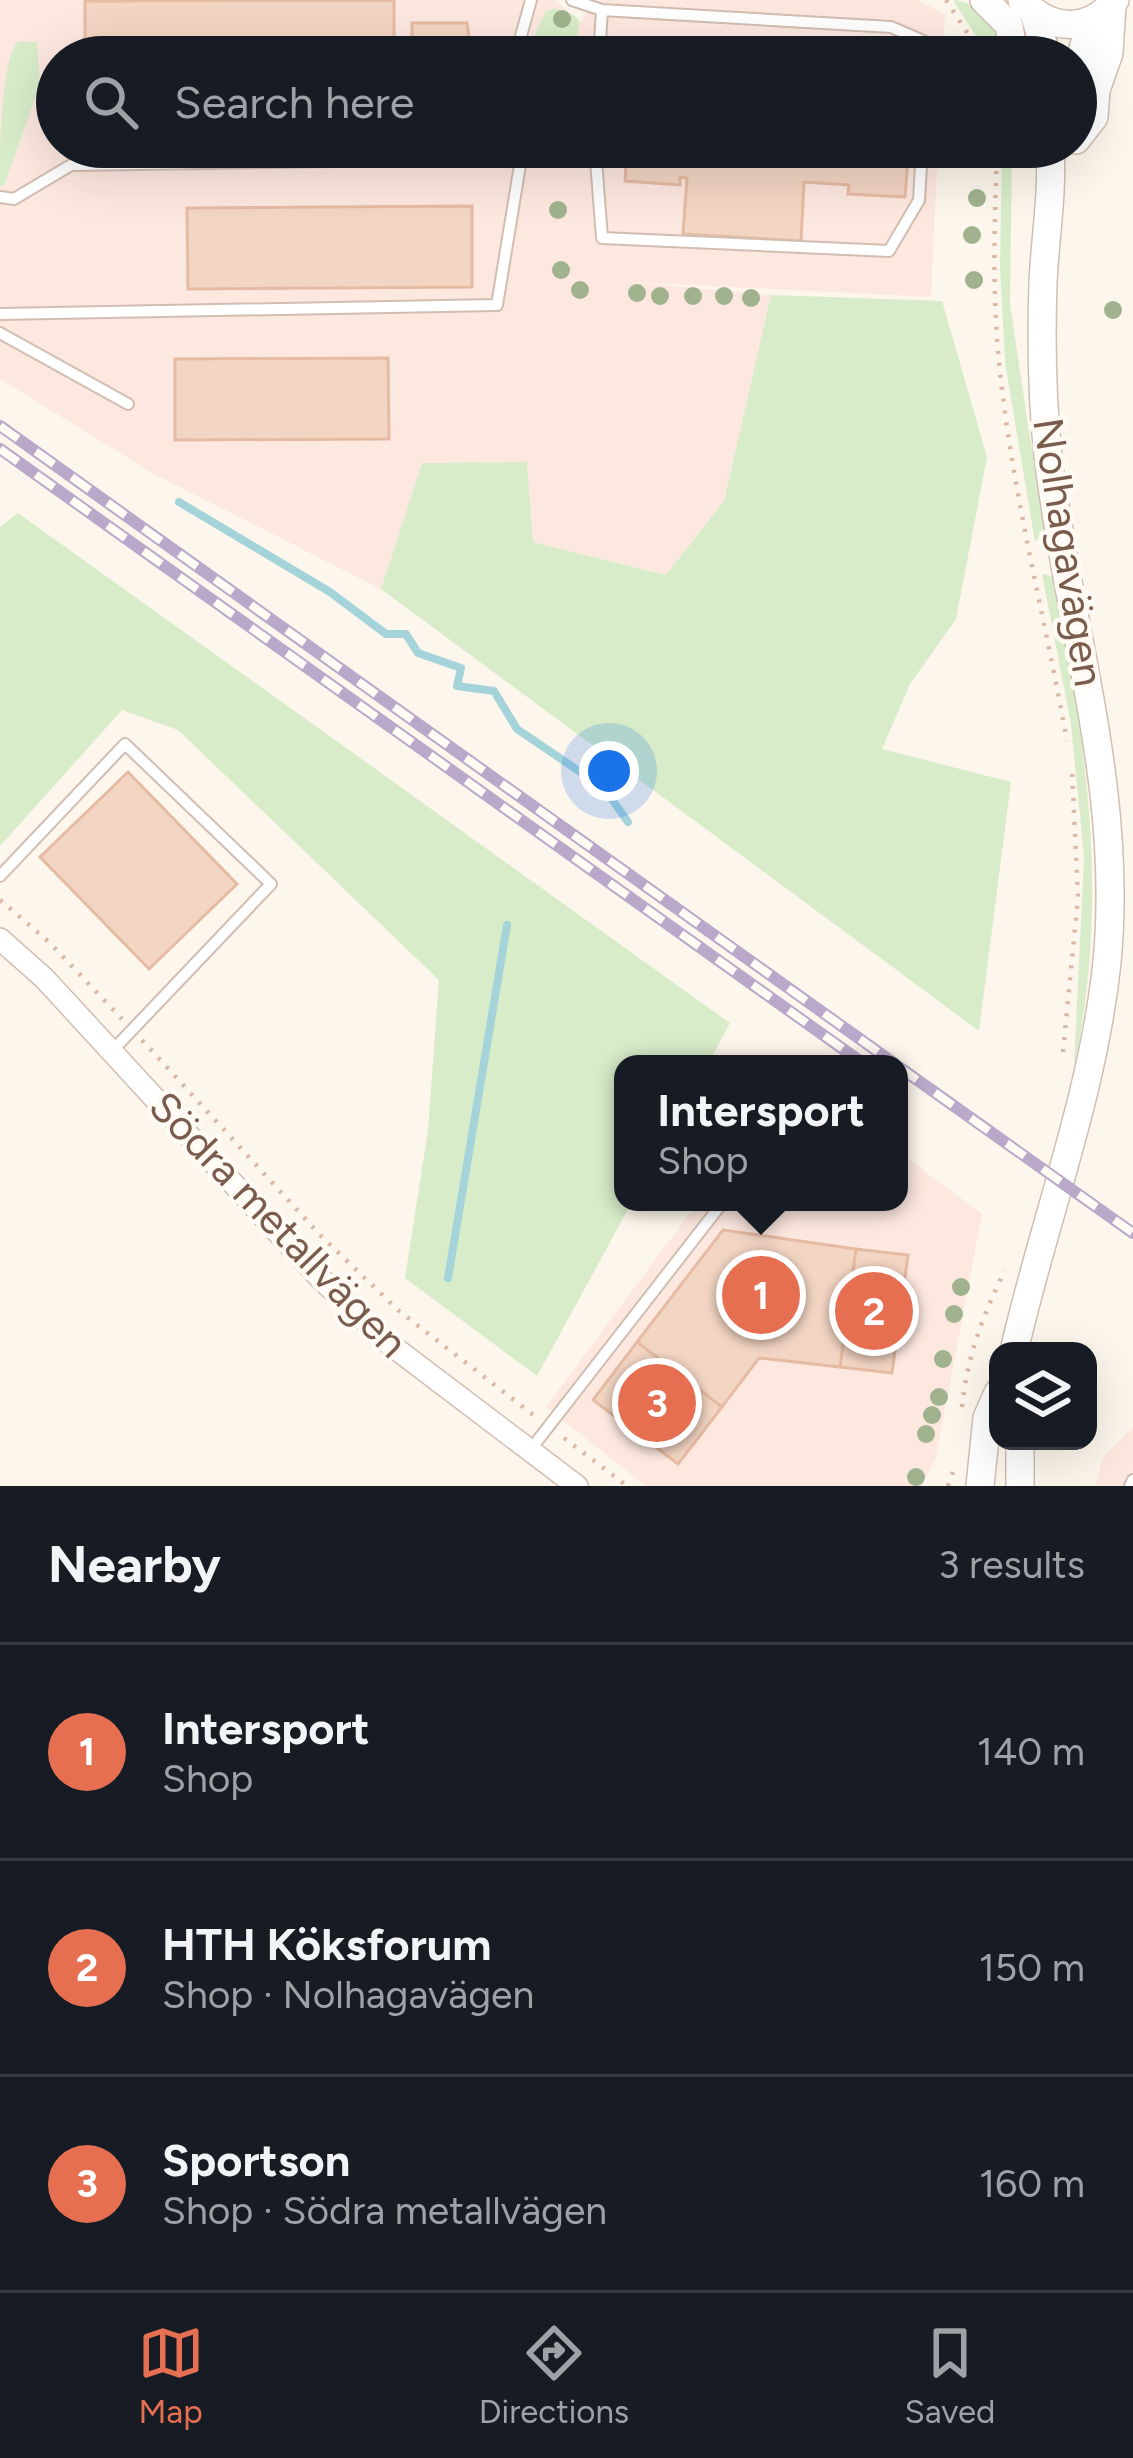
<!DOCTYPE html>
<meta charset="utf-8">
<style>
body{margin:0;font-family:Figtree,sans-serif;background:#242831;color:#f1f3f6}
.controls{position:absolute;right:36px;bottom:36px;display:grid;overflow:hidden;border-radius:24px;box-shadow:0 12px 48px #0002}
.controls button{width:108px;height:108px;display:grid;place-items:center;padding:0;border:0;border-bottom:3px solid #363941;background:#171b24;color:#f1f3f6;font:60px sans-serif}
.you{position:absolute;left:609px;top:771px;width:42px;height:42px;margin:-30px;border:9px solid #fff;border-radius:50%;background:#1a73e8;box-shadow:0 0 0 18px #1a73e833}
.badge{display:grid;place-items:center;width:78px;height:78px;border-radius:50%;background:#e76f51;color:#fff;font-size:39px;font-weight:700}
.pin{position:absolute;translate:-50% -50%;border:6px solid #fff;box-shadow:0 3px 12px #0006}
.popup{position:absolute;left:614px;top:1055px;width:294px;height:156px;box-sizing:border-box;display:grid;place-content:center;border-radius:24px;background:#171b24;filter:drop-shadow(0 3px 9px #0005);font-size:39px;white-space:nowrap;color:#9ea1a6}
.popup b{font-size:45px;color:#f1f3f6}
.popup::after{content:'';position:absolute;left:50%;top:100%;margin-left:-24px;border:24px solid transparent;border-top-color:#171b24}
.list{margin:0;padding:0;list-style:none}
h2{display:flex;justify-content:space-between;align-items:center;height:156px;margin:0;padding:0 48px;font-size:51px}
h2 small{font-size:39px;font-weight:400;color:#9ea1a6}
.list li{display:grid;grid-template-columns:78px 1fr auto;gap:36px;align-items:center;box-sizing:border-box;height:216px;padding:0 48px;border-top:3px solid #363941}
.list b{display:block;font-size:45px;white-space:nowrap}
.list p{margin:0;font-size:39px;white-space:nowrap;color:#9ea1a6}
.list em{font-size:39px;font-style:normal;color:#9ea1a6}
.icon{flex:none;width:66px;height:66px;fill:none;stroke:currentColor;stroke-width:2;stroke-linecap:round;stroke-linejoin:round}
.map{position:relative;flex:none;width:1133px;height:1486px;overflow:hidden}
.search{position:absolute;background:#171b24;box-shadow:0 12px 48px #0002;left:36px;right:36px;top:36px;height:132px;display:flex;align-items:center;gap:30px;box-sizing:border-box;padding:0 42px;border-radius:66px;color:#9ea1a6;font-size:45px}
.sheet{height:804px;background:#171b24}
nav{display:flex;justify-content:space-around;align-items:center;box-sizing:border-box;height:168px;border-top:3px solid #363941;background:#171b24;font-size:33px;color:#9ea1a6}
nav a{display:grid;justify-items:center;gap:6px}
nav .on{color:#e76f51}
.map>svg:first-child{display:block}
.commercial{fill:#fde8e0}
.green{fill:#d8ecc9}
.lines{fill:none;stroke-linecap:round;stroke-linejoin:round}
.stream{stroke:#a5d3da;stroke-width:8}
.building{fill:#f3d5c3;stroke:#e6bba3;stroke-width:3}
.service-casing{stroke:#d1beb0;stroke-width:14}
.minor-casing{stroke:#d1beb0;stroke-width:24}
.tertiary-casing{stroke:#d1beb0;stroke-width:30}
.path{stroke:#d9b8a5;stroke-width:4.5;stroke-dasharray:3 9;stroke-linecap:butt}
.service{stroke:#fff;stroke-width:10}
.minor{stroke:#fff;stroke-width:21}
.tertiary{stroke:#fff;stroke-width:27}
.rail-casing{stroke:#b9a8c9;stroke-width:12}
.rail{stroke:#fffaf3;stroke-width:8;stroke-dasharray:22;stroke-linecap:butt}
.tree{fill:#a0b28e}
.labels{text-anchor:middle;stroke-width:9;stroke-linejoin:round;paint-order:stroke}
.street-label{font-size:42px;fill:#7a5c4d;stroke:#fffaf3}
</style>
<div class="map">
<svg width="1133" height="1486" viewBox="0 0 1133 1486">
<rect width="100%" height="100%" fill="#fdf6ec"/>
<path class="commercial" d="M0,0H555L580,23L596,0H917L945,14L943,57H57V147H938L931,297L629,282L771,295L724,501L666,575L533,542L527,462L422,463L381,589L154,474L0,379Z
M899,1152L982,1214L936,1457L922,1486H646L546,1407L698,1202H899Z
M1133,1427V1486H1095L1103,1457Z"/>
<path class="green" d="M953,0C983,2 999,30 1004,57H989Z
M554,8L572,14L579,20L576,57H539L535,34L546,11Z
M18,41L37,42L40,84L5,184L0,186C0,152 0,63 18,41Z
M1002,147H1012L1010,304L1044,532L1035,542L1005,362L1000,267Z
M771,295L942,301L987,457L956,619L910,684L882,749L1011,782L979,1031L381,589L422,463L527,462L533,542L666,575L724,501Z
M18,513L730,1023L708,1064H623V1202H632L537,1376L405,1278L428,1130L439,980L178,730L122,710L0,846V527Z
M1042,574L1052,576C1087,743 1110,898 1074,1067L1084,857L1071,724Z"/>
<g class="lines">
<path class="stream" d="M179,502L330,592L386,634H406L418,653L461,668L457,686L494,691L517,729L604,788L628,822
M448,1278L507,925"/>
</g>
<path class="building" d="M394,0V42H412V23H467L472,57H236V44L139,45V57H85V1Z
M627,147H909L905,197L848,194L849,185L804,182L801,241L683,234L687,178L680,177V185L625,181Z
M472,206V287L188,289L187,208Z
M388,358L389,439L175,440V359Z
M128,772L237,884L149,969L40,857Z
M723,1230L856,1249L840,1367L759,1358L722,1407L637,1342Z
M856,1249L908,1255L892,1373L840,1367Z
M637,1342L722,1407L678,1464L593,1400Z"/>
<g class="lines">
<defs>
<path id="service" d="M572,0L602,10L891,27L928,43L927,57
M521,57V36L531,0
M599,57L602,10
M595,147L602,238L889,251L919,200L922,147
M0,197L14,199L71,165L523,158
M0,314L497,305L523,147
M0,333L128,404
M0,876L125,744L271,884L112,1051
M531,1449L723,1202
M1130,1486L1133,1480"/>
<path id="minor" d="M0,939L44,978L319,1277L391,1345L577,1486"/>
<path id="tertiary" d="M984,0L1009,25L1014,57
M1022,0C1049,31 1089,34 1115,0
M1034,13L1047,57
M1076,74L1085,42L1100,16
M1076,140L1094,117L1096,90L1109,53L1112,6
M1014,1351C1044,1220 1093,1096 1107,962C1124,788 1068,626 1048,456C1042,399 1041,341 1043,283C1045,238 1053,193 1050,147
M1020,1441V1486
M980,1486L987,1418L998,1393"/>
</defs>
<use href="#service" class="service-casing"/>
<use href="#minor" class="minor-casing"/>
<use href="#tertiary" class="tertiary-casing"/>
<path class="path" d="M946,0L983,57
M997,147C995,215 992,283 998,350C1009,481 1044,612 1067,741
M0,900L49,942L122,1019
M142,1040L320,1235L399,1311L536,1417
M1063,1052L1078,897L1072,770
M962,1407C967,1357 983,1315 1005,1270
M564,1438L627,1486
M948,1486L953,1472"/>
<use href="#service" class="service"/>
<use href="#minor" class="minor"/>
<use href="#tertiary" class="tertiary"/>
<defs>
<path id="rail" d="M0,426L895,1064
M0,449L864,1064
M899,1067L1133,1233"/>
</defs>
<use href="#rail" class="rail-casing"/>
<use href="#rail" class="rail"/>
</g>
<g class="tree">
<circle cx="562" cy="19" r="9"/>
<circle cx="977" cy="198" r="9"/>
<circle cx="558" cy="210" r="9"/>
<circle cx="972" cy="235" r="9"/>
<circle cx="561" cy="270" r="9"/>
<circle cx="974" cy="280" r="9"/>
<circle cx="580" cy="290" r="9"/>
<circle cx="637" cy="293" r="9"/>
<circle cx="660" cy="296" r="9"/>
<circle cx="693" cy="296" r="9"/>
<circle cx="724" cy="296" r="9"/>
<circle cx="751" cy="298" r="9"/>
<circle cx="1113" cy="310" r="9"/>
<circle cx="961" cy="1287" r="9"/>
<circle cx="954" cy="1314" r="9"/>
<circle cx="943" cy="1359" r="9"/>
<circle cx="939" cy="1397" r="9"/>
<circle cx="932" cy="1415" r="9"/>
<circle cx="926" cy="1434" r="9"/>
<circle cx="916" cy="1477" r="9"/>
</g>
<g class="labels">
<g class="street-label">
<text transform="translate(1069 552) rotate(81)" y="15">Nolhagavägen</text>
<text transform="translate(279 1224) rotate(46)" y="15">Södra metallvägen</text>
</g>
</g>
</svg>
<div class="controls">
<button><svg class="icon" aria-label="layers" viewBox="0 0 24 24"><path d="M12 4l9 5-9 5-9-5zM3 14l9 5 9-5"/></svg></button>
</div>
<div class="you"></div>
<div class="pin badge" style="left:761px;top:1295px">1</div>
<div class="popup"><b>Intersport</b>Shop</div>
<div class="pin badge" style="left:874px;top:1311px">2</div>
<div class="pin badge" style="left:657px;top:1403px">3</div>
<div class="search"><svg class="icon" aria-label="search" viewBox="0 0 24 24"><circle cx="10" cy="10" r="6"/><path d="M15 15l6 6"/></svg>Search here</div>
</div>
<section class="sheet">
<h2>Nearby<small>3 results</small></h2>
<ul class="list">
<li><span class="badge">1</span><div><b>Intersport</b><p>Shop</p></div><em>140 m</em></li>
<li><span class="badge">2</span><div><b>HTH Köksforum</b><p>Shop · Nolhagavägen</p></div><em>150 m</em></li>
<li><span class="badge">3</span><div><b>Sportson</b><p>Shop · Södra metallvägen</p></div><em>160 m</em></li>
</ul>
</section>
<nav>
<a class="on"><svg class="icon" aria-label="map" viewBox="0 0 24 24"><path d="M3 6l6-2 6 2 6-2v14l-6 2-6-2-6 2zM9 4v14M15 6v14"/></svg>Map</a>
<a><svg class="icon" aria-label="directions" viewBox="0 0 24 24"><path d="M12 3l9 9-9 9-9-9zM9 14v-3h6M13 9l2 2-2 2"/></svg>Directions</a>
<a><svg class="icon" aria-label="saved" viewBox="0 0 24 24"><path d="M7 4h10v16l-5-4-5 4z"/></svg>Saved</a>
</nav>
